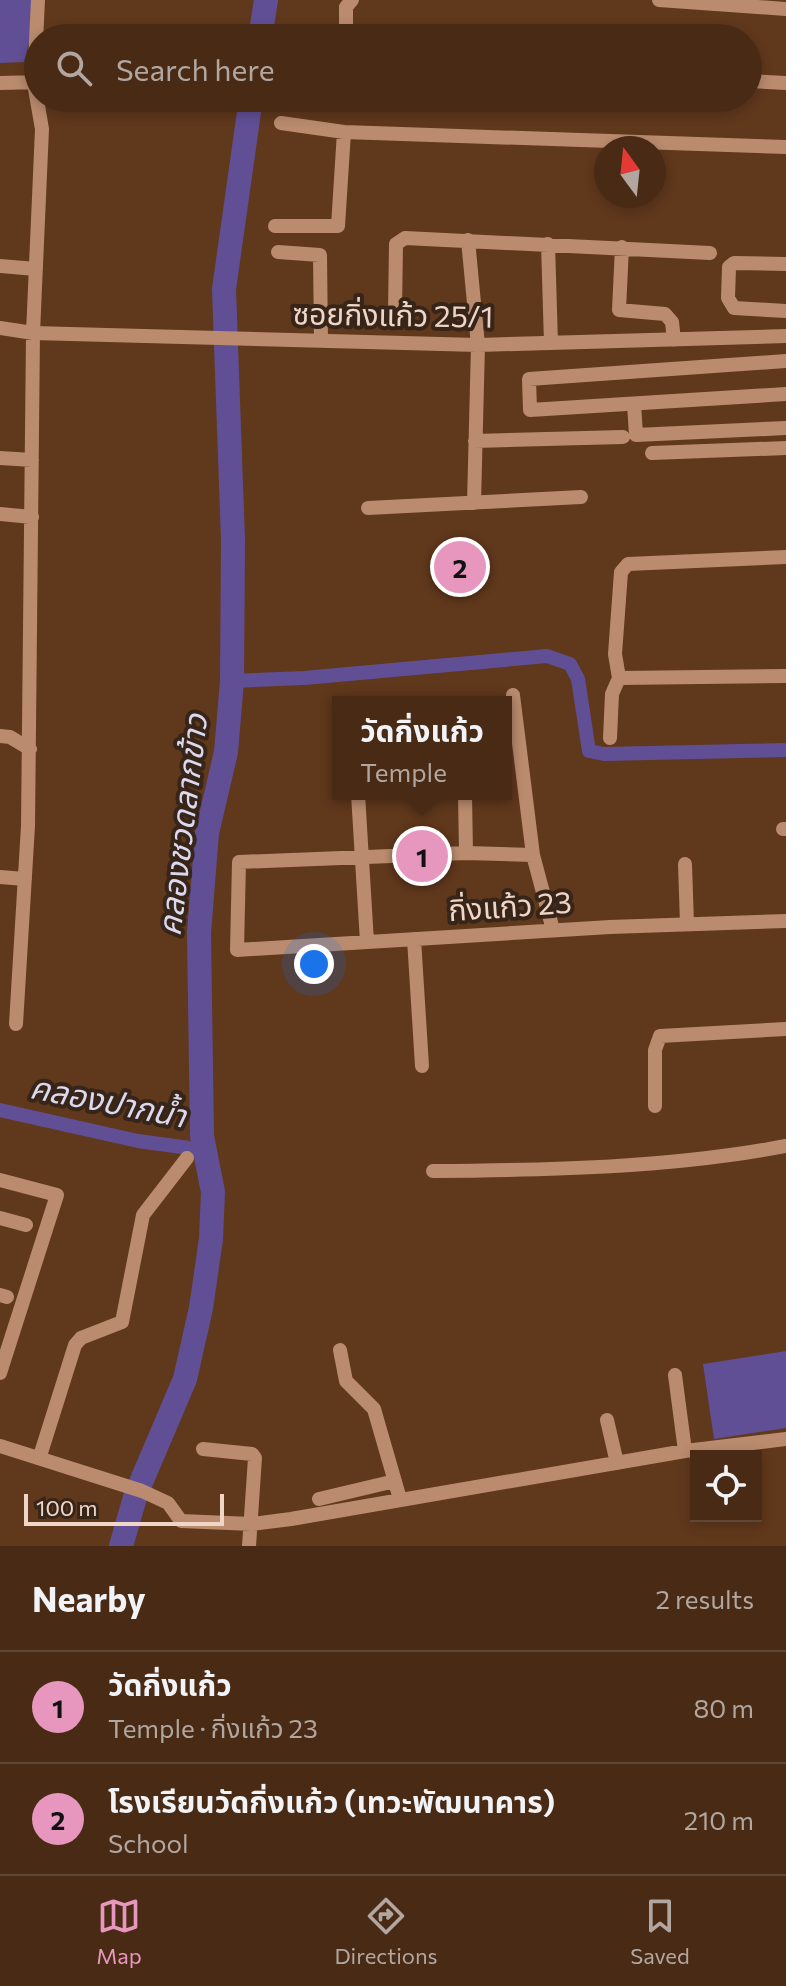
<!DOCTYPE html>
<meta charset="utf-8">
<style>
body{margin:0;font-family:Commissioner,"Noto Sans Thai",sans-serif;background:#523622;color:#f1f3f6}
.controls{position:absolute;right:24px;bottom:24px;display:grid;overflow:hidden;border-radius:0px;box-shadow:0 4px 12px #0003}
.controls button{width:72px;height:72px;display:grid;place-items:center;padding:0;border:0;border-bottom:2px solid #604634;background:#482a15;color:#f1f3f6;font:40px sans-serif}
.compass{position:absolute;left:594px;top:136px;width:72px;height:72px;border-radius:50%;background:#482a15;box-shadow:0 4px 12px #0003;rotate:345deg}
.scale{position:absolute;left:24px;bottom:20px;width:200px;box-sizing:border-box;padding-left:8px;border:4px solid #f0d6c7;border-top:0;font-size:22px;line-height:28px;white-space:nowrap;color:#f0d6c7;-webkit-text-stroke:6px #372519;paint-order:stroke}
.you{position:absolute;left:314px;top:964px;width:28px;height:28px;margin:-20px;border:6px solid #fff;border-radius:50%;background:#1a73e8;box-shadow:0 0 0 12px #1a73e833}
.badge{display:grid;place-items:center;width:52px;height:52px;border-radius:50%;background:#e797bd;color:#111;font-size:26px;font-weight:700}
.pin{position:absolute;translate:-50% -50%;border:4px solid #fff;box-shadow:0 2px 8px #0006}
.popup{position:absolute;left:332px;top:696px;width:180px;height:104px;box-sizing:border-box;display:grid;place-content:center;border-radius:0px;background:#482a15;filter:drop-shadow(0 2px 6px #0005);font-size:26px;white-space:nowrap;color:#b1a7a0}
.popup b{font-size:30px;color:#f1f3f6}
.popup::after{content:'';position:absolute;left:50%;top:100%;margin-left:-16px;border:16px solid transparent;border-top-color:#482a15}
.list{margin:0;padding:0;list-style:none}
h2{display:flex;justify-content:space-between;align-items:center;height:104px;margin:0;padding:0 32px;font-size:34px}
h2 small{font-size:26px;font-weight:400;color:#b1a7a0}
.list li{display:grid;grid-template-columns:52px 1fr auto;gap:24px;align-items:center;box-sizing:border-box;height:112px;padding:0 32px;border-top:2px solid #604634}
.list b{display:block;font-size:30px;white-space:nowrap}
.list p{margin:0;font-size:26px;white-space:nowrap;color:#b1a7a0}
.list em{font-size:26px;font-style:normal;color:#b1a7a0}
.icon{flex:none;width:44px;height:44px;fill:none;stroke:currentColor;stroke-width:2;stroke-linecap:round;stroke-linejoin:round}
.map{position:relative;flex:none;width:786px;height:1546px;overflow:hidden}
.search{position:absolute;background:#482a15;box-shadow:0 4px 12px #0003;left:24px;right:24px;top:24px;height:88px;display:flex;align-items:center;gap:20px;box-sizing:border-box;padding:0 28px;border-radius:44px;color:#b1a7a0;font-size:30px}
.sheet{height:328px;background:#482a15}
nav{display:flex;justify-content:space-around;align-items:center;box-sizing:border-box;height:112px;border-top:2px solid #604634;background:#482a15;font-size:22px;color:#b1a7a0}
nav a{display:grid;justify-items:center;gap:4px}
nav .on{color:#e797bd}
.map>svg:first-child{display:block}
.water{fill:#614f96}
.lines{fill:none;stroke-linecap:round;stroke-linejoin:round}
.canal{stroke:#614f96;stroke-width:14}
.river{stroke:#614f96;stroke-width:24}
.minor{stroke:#ba8b6e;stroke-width:14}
.labels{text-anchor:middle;stroke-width:8;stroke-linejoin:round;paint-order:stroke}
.street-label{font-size:30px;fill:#f0d6c7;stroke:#372519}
.water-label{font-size:32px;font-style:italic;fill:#dcd9ee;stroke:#372519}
</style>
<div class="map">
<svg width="786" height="1546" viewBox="0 0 786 1546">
<rect width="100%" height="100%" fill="#60381c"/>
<path class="water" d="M0,0H31L33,28L24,62L0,63Z
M786,1351V1428L714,1439L703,1364Z"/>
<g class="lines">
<path class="canal" d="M232,681L304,678L547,656L570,664L578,679L589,751L604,754L786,750
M0,1110L138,1141L204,1150"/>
<path class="river" d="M260,38L266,0
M121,1546L136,1494L185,1379L201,1308L211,1239L213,1192L202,1136L199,933L207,833L226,752L232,681L233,540L224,289L251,98"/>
<path class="minor" d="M659,0L786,9
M346,38V7L352,0
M748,81L786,83
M0,83L38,82
M281,123L344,132L786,147
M275,226H338L344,132
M468,240L478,345L474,503
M548,244L551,343
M622,247L619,310L665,314L672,322L674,340
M278,252L320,255L321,341
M786,264L734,263L729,267L728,298L734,308L786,311
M0,266L36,269
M395,312L396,244L405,238L710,253
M0,328L33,333L478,345L786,336
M786,361L529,379L530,410L786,394
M634,404L636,435L786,428
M475,441L623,437
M652,453L786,448
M0,458L32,460
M368,508L581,497
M0,514L32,517
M786,557L628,564L621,572L615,654L619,678L786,676
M513,695L533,855L553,930
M0,736L10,737L30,749
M610,738L612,694L619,678
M358,794L367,942
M465,794L466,853
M783,829H786
M533,855L466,853L239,862L237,950L610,927L786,921
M685,864L687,924
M0,877L25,879
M414,939L422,1066
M16,1024L28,826L33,333L42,129L34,83L38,0
M655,1106V1050L660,1036L786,1029
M433,1171C552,1170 669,1168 786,1146
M0,1180L57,1195L0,1373
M0,1218L26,1225
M0,1295L7,1297
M340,1350L346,1381L374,1409L400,1499
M675,1375L685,1451
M607,1420L617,1463
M0,1446L142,1491L168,1503L181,1521L252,1524L291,1519L685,1451L786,1439
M203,1449L252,1454L255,1458L249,1546
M40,1456L75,1345L81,1338L122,1322L143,1215L187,1158
M319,1499L395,1481"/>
</g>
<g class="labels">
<g class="street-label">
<text transform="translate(393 316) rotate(1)" y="10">ซอยกิ่งแก้ว 25/1</text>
<text transform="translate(510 907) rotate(-4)" y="10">กิ่งแก้ว 23</text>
</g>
<g class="water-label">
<text transform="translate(183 825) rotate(-83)" y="11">คลองชวดลากข้าว</text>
<text transform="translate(108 1102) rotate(11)" y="11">คลองปากน้ำ</text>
</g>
</g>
</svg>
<div class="controls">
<button><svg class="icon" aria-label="locate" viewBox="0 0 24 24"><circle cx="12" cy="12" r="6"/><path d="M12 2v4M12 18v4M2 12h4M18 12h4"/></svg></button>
</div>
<svg class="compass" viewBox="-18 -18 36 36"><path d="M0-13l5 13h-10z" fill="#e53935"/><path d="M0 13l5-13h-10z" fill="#b1a7a0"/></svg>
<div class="scale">100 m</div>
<div class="you"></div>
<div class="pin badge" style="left:422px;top:856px">1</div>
<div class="popup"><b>วัดกิ่งแก้ว</b>Temple</div>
<div class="pin badge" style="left:460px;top:567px">2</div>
<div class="search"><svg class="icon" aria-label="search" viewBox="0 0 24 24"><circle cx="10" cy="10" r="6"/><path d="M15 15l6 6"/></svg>Search here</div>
</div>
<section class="sheet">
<h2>Nearby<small>2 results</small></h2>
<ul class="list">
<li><span class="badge">1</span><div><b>วัดกิ่งแก้ว</b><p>Temple · กิ่งแก้ว 23</p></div><em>80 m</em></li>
<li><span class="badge">2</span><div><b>โรงเรียนวัดกิ่งแก้ว (เทวะพัฒนาคาร)</b><p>School</p></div><em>210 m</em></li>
</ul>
</section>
<nav>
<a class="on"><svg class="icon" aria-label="map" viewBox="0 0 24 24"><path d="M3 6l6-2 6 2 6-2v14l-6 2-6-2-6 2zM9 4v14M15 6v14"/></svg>Map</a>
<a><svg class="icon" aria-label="directions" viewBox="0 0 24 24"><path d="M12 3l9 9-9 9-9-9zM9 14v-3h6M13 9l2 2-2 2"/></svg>Directions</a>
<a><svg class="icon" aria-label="saved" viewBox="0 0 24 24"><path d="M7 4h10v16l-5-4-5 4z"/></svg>Saved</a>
</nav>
